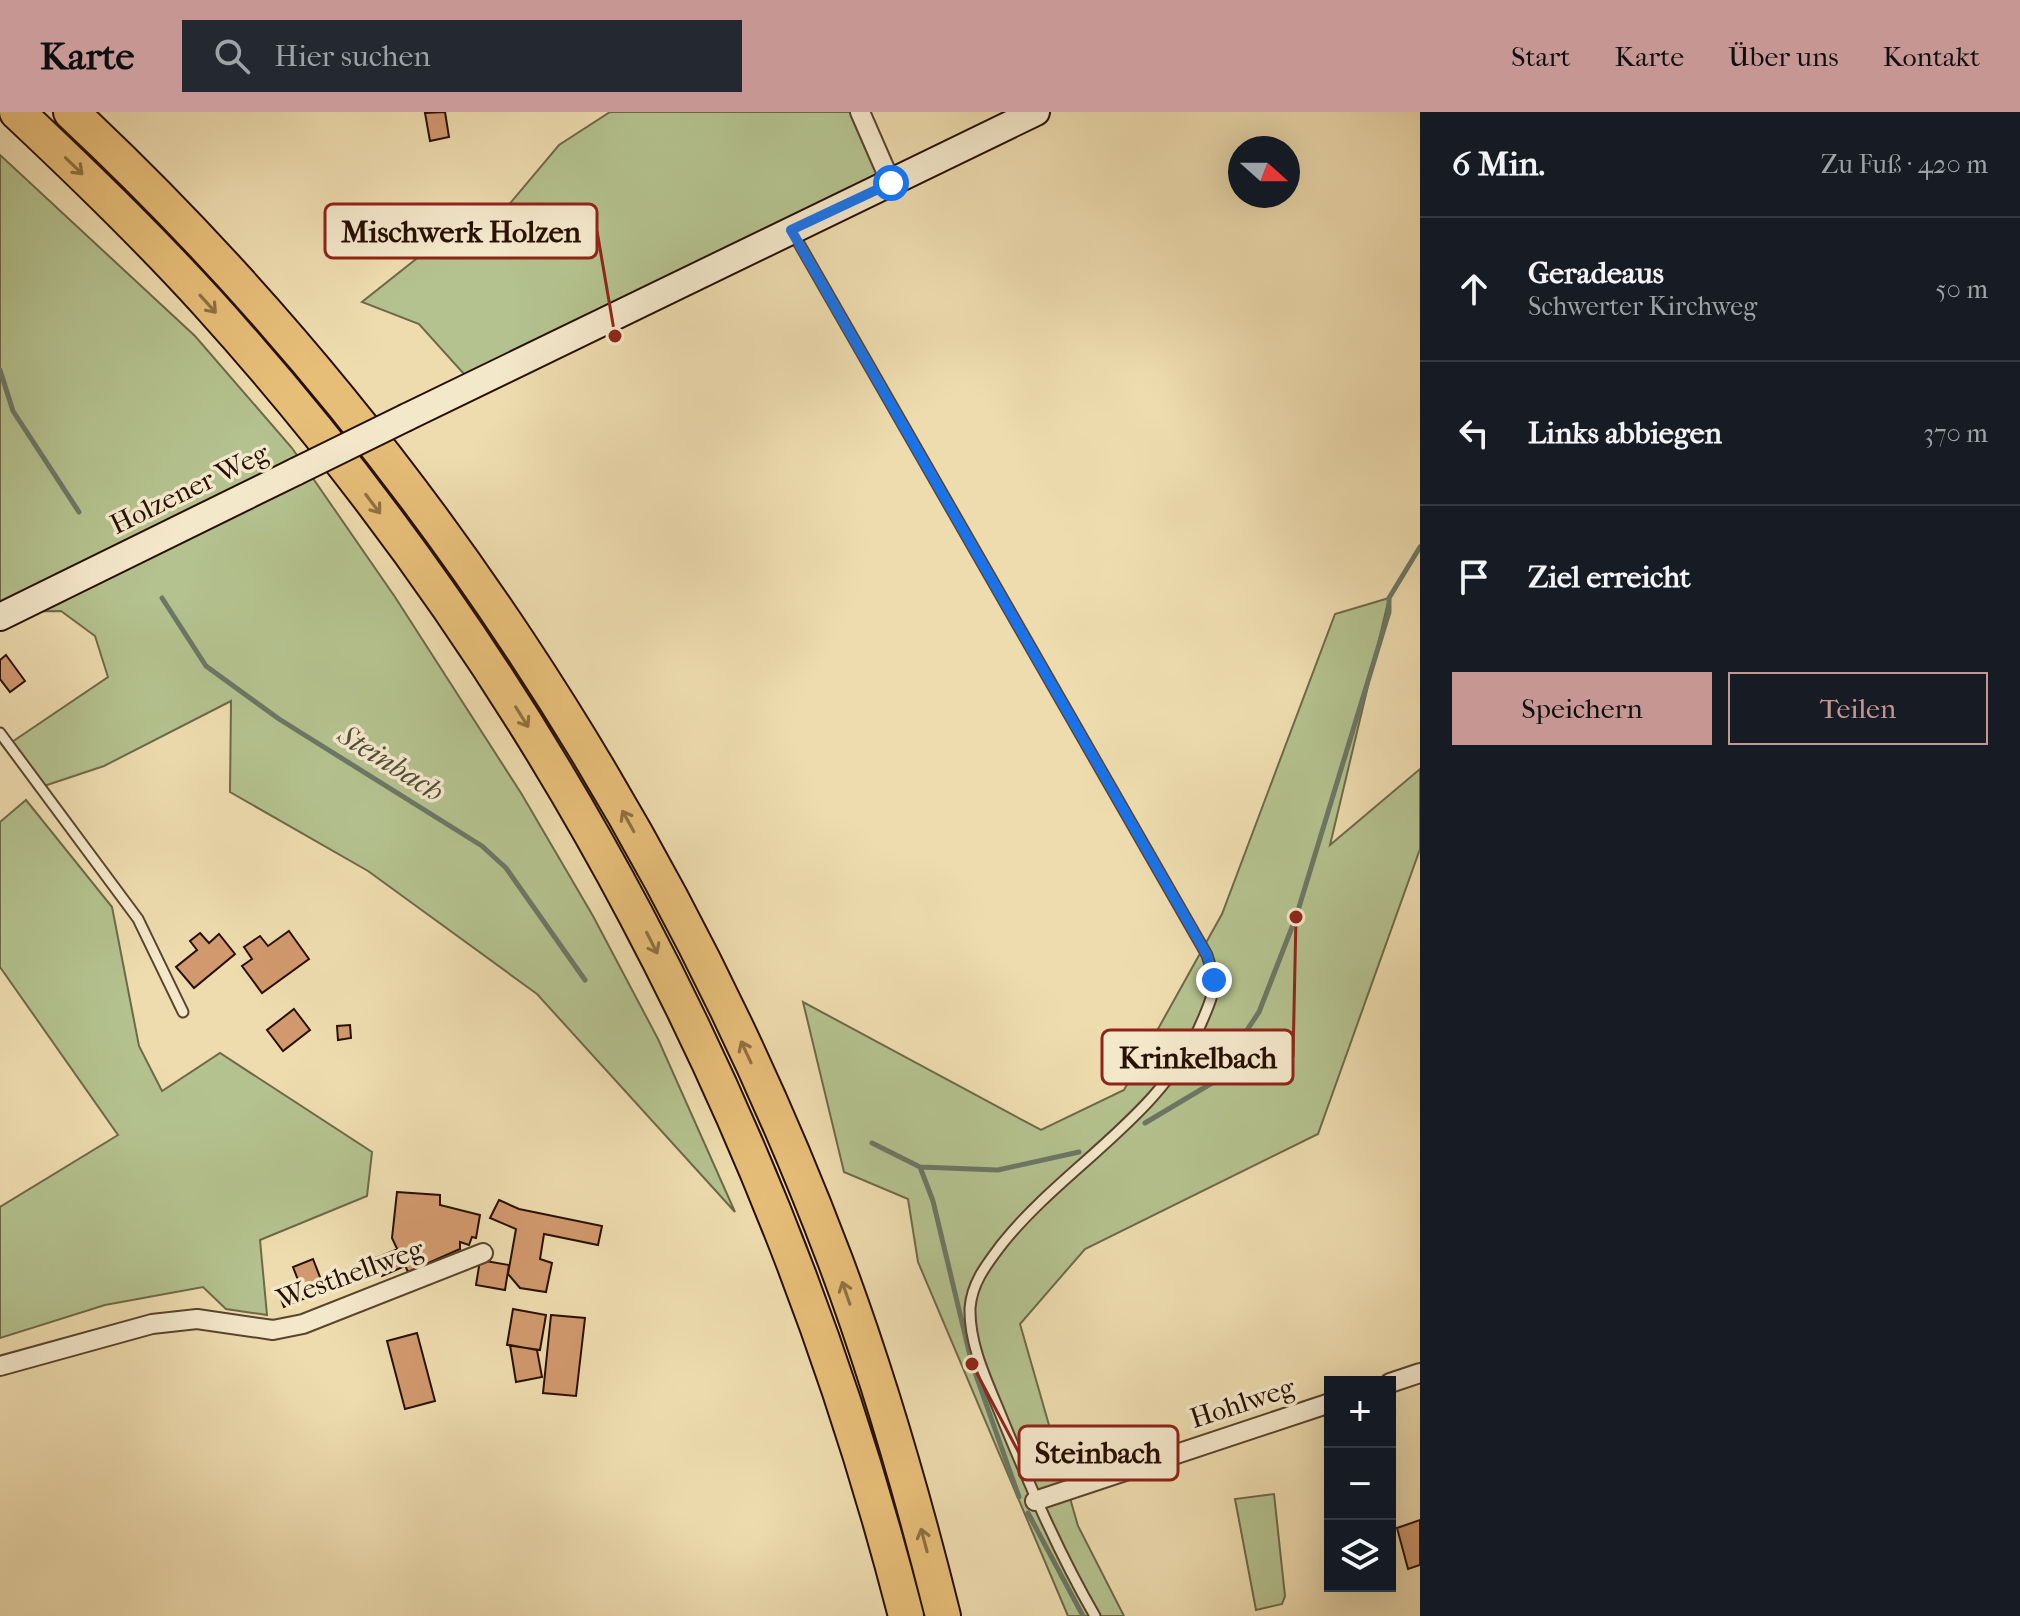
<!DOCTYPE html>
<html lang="de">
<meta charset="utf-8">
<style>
body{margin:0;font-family:"IM FELL French Canon",serif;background:#242831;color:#f1f3f6}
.controls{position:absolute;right:24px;bottom:24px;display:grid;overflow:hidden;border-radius:0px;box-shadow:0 8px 32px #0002}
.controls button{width:72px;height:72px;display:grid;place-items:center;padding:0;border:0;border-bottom:2px solid #363941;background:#171b24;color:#f1f3f6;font:40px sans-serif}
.compass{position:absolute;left:1228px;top:24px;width:72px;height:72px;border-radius:50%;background:#171b24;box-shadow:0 8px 32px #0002;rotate:111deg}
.stop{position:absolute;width:24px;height:24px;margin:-18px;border:6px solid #1a73e8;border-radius:50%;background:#fff}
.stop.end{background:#1a73e8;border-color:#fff;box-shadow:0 2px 8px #0008}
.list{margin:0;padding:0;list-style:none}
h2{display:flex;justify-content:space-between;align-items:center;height:104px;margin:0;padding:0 32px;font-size:34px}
h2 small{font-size:26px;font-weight:400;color:#9ea1a6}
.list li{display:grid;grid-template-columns:52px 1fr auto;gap:24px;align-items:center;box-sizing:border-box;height:144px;padding:0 32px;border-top:2px solid #363941}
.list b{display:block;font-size:30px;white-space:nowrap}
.list p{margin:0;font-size:26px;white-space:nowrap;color:#9ea1a6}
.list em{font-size:26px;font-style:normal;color:#9ea1a6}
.actions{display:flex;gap:16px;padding:24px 32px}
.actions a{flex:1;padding:18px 0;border:2px solid #c59692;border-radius:0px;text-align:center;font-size:28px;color:#c59692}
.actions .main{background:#c59692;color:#111}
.icon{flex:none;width:44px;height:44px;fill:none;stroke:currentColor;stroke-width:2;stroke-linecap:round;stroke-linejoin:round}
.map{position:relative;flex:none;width:1420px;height:1504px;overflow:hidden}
header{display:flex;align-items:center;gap:48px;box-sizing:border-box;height:112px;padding:0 40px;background:#c59692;color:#111}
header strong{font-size:38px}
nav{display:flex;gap:44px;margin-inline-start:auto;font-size:28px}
.search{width:560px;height:72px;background:#242831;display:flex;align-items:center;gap:20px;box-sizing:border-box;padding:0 28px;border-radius:0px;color:#9ea1a6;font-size:30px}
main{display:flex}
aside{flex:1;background:#171b24}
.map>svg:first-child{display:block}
.green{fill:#b4c28f;stroke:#6e6948;stroke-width:2}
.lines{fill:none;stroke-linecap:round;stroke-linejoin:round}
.stream{stroke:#6c7765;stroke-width:5}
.building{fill:#d2996e;stroke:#281000;stroke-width:2}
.lane-casing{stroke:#5a432c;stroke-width:13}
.street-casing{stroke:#5a432c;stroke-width:22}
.secondary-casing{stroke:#281000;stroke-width:30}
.highway-casing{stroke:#281000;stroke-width:38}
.lane{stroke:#f4e8cb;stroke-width:9}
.street{stroke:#f4e8cb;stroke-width:18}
.secondary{stroke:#f4e8cb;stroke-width:26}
.highway{stroke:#e7be78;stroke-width:34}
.secondary-bridge-casing{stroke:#281000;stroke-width:30;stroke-linecap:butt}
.secondary-bridge{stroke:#f4e8cb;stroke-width:26}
.oneway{stroke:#917042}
.route{stroke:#1a73e8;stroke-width:10}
.labels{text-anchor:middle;stroke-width:7;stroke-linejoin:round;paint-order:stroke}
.street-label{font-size:28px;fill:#281000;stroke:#f4e8cb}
.water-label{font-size:30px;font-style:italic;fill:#504c3b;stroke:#f4e8cb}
.leader{fill:none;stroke:#8f2418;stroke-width:3}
.callout-dot{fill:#8f2418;stroke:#f4e8cb;stroke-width:3}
.callout{fill:#f4e8cb;stroke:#8f2418;stroke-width:3}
.callout-label{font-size:30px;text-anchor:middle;font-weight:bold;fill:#281000}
</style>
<header>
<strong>Karte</strong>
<div class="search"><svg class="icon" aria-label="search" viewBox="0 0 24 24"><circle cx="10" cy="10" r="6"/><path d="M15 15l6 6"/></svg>Hier suchen</div>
<nav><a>Start</a><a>Karte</a><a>Über uns</a><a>Kontakt</a></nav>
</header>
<main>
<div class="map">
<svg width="1420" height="1504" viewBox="0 0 1420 1504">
<rect width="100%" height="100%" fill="#eedcaf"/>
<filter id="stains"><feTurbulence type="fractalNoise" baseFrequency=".0025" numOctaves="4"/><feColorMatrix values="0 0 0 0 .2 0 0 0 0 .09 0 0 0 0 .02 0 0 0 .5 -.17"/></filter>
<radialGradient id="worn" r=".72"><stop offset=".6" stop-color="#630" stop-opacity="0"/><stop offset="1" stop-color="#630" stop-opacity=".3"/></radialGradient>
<path class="green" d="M610,0H860L891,71L473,272L419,212L362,190L479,97L507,95L559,33Z
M0,43L195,224L292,336L395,485L521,681L593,804L658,927L735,1100L537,882L368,759L230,680L231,589L104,654L35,677L6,634L108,565L95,524L61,499L0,500Z
M1389,486L1330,733L1420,657V737L1318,1022L1085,1137L1020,1212L1078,1414L1124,1504H1068L918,1150L908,1087L844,1060L803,890L1041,1018L1124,978L1222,802L1335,502Z
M26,688L112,795L139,934L162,979L220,941L372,1040L367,1084L260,1128L267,1203L226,1197L203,1175L105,1193L0,1226V1095L118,1023L0,855V710Z
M1274,1382L1285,1484L1282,1492L1256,1498L1235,1387Z"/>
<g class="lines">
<path class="stream" d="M0,258L13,299L79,400
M162,486L206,554L279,607L482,734L506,756L585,868
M1145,1011L1212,971L1259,900L1296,805L1389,500V486L1420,435
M872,1031L920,1055L933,1089L972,1252L1019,1385
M920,1055L998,1058L1079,1040
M1028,1401L1083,1504"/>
</g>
<path class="building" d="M445,0L449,25L430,29L425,1Z
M6,543L25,569L10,580L0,567V548Z
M289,819L309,847L262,881L242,854L252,847L244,835L260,824L268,834Z
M200,821L209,831L219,822L235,842L194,876L176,855L197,838L190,829Z
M294,897L310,918L283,939L267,918Z
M350,913L351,926L338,928L337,914Z
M397,1080L440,1083V1093L480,1103L476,1126L472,1125L469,1133L460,1130V1137L408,1160L392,1126Z
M499,1088L519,1097L602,1114L598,1133L544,1122L540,1147L552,1151L546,1180L520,1176L508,1162L516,1117L490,1106Z
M398,1137L405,1154L382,1164L375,1146Z
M313,1147L325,1178L284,1195L277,1176L298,1168L293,1155Z
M480,1148L509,1153L505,1178L476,1173Z
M513,1197L546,1203L540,1238L507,1233Z
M551,1203L585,1206L576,1284L543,1281Z
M417,1221L435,1289L405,1297L387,1229Z
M510,1233L537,1238L542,1265L516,1270Z
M1420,1408V1453L1408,1457L1397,1416Z"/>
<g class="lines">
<defs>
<path id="lane" d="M793,121L1207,843C1209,850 1212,859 1214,866C1215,880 1208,895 1203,907C1163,1004 1065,1053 1002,1132C987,1152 972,1170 970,1196C969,1234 988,1271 1002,1306C1030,1374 1058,1440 1095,1504
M0,621L138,807L183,900"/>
<path id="street" d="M860,0L891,71
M0,1254L152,1212L197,1207L273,1218L303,1212L483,1141
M1390,1271L1420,1261
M1035,1389L1330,1291"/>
<path id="secondary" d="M407,305L1036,0
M0,505L297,359"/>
<path id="highway" d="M17,0C82,61 146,123 206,189C545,563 781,1016 906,1504
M71,0C408,315 672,717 835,1148C879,1265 913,1384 943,1504"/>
</defs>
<use href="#lane" class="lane-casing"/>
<use href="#street" class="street-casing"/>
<use href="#secondary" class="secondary-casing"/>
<use href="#highway" class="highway-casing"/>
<use href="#lane" class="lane"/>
<use href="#street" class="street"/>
<use href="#secondary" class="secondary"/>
<use href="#highway" class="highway"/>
<defs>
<path id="secondary-bridge" d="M297,359L407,305"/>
</defs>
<use href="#secondary-bridge" class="secondary-bridge-casing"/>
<use href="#secondary-bridge" class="secondary-bridge"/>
</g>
<defs><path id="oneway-shaft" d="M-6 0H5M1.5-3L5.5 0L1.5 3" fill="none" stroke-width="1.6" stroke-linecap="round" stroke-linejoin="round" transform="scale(2)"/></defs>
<g class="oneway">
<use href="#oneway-shaft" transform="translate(74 54) rotate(44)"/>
<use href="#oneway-shaft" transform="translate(208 192) rotate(48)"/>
<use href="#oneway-shaft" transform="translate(373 392) rotate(53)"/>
<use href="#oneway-shaft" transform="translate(522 605) rotate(58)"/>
<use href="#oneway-shaft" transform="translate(628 709) rotate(-119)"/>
<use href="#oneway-shaft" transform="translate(652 831) rotate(63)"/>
<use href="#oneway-shaft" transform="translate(746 940) rotate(-115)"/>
<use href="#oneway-shaft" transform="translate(846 1181) rotate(-109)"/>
<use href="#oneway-shaft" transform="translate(924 1428) rotate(-105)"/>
</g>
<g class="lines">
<path class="route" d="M891,71L791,118L1207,843L1214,868"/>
</g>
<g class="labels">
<g class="street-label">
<text transform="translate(189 376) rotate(-26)" y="10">Holzener Weg</text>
<text transform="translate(350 1161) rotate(-20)" y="10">Westhellweg</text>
<text transform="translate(1242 1290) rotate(-18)" y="10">Hohlweg</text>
</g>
<g class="water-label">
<text transform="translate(391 651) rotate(32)" y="10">Steinbach</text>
</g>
</g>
<path class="leader" d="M615 224L597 119M1296 805L1293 945M972 1252L1019 1341"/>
<g class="callout-dot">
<circle cx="615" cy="224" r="8"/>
<circle cx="1296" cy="805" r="8"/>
<circle cx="972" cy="1252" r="8"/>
</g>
<g class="callout">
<rect x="325" y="92" width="272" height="54" rx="8"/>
<rect x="1102" y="918" width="191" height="54" rx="8"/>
<rect x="1019" y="1314" width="159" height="54" rx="8"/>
</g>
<g class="callout-label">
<text x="461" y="130">Mischwerk Holzen</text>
<text x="1198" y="956">Krinkelbach</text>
<text x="1098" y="1351">Steinbach</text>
</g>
<rect width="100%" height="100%" filter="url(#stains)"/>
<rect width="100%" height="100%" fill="url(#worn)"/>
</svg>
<div class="controls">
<button>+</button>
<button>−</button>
<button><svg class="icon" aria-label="layers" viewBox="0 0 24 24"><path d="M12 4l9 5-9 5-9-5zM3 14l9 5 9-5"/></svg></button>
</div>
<svg class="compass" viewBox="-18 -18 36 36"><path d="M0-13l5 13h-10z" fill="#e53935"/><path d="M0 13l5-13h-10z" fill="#9ea1a6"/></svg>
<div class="stop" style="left:891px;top:71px"></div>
<div class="stop end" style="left:1214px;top:868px"></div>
</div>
<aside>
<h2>6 Min.<small>Zu Fuß · 420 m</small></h2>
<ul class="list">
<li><svg class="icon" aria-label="ahead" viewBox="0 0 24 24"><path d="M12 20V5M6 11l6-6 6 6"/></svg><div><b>Geradeaus</b><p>Schwerter Kirchweg</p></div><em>50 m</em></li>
<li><svg class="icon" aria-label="left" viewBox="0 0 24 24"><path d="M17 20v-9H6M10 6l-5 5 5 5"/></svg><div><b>Links abbiegen</b></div><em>370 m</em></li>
<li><svg class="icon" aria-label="arrive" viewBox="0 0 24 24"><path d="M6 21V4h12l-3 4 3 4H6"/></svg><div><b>Ziel erreicht</b></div></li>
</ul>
<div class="actions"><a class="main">Speichern</a><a>Teilen</a></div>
</aside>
</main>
